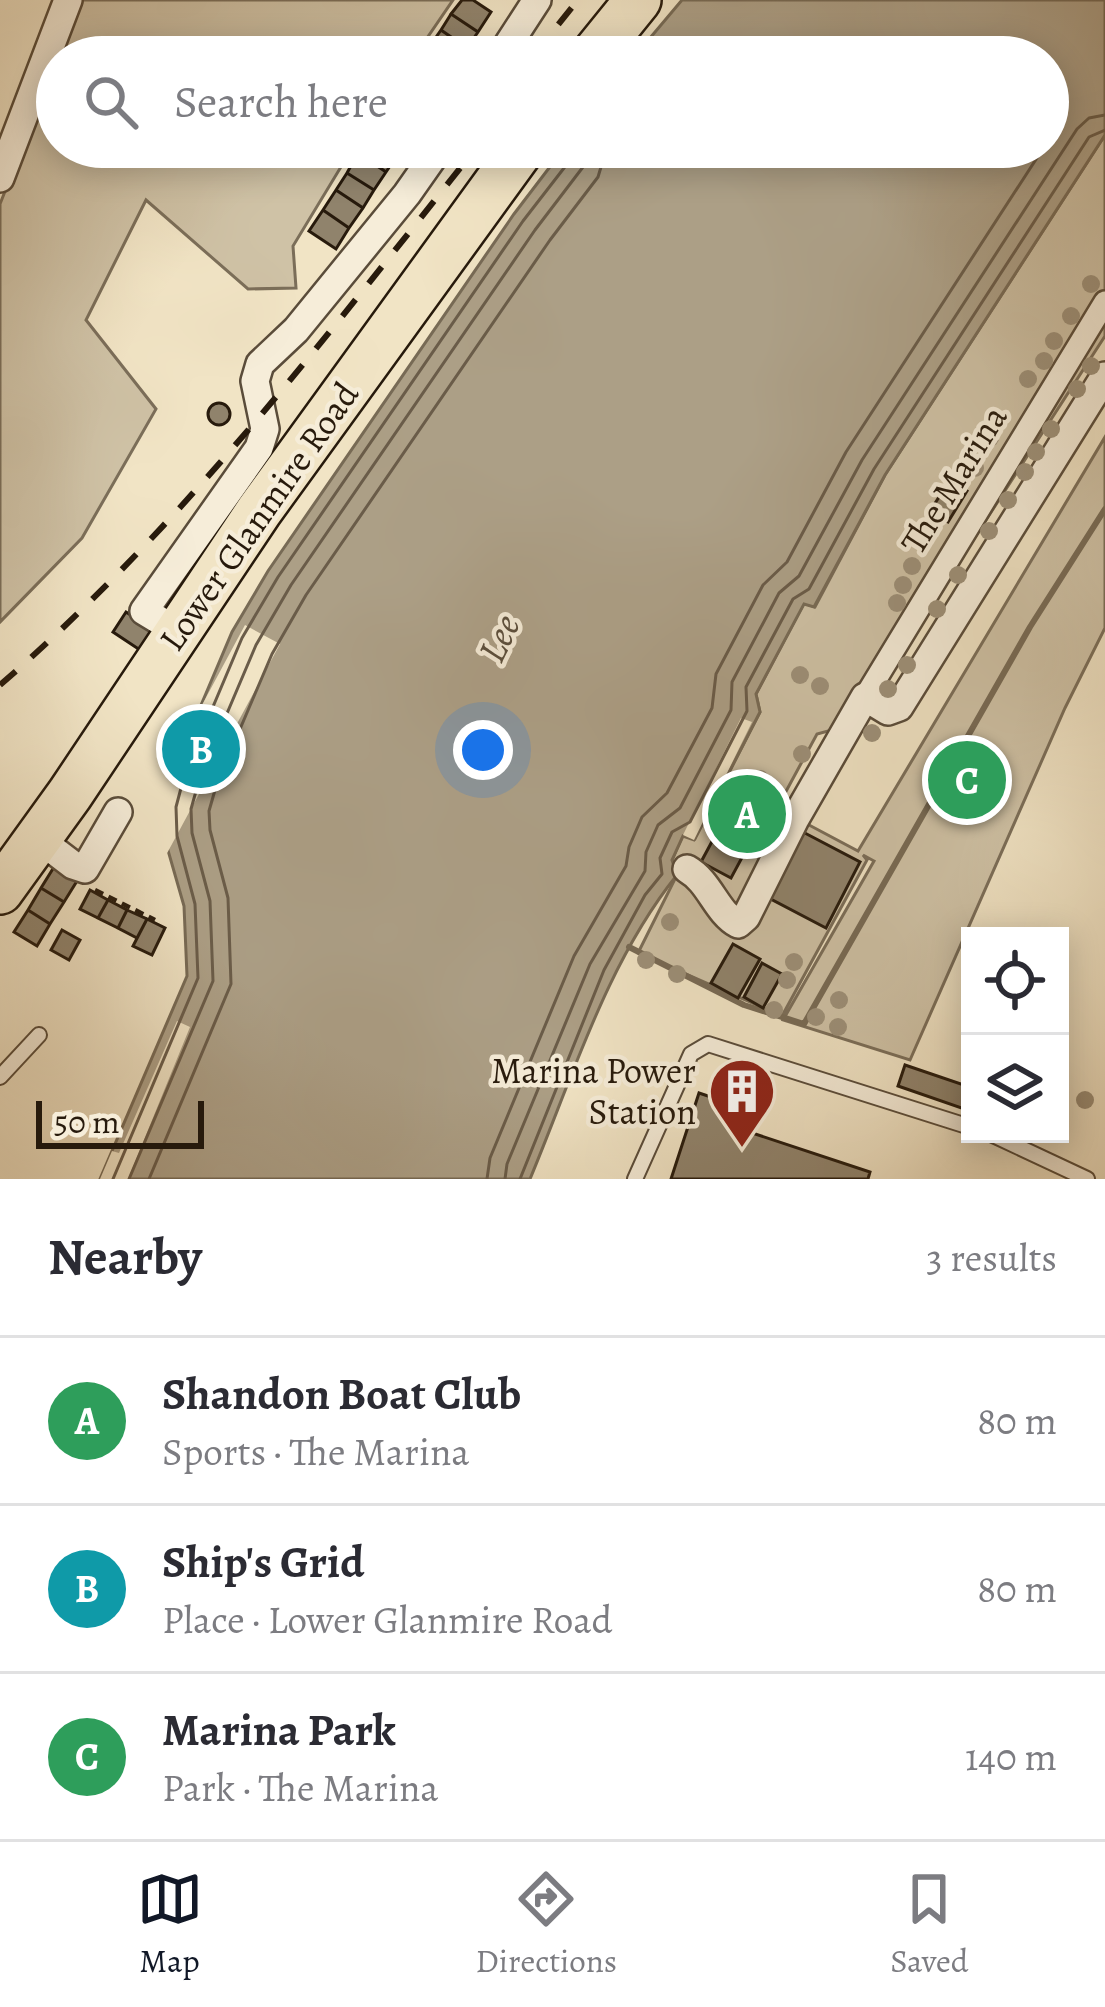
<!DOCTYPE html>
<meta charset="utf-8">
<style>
body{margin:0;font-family:Alegreya,serif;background:#f2f2f3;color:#2b2b33}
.controls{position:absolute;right:36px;bottom:36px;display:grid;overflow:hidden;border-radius:0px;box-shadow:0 6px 30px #0003}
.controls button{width:108px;height:108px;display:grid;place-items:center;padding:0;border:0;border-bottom:3px solid #e1e1e2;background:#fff;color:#2b2b33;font:60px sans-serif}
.scale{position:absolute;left:36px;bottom:30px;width:168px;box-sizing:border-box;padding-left:12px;border:6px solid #271a0c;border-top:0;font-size:33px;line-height:42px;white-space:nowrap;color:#271a0c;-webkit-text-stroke:9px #f6edd9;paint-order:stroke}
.you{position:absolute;left:483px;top:750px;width:42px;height:42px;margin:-30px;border:9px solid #fff;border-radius:50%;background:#1a73e8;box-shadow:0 0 0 18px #1a73e833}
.badge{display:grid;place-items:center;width:78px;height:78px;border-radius:50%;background:#111827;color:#fff;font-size:39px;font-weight:700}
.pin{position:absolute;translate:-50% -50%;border:6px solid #fff;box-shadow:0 3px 12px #0006}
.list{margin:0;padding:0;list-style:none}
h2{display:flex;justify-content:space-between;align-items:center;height:156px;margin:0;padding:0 48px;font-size:51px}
h2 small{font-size:39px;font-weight:400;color:#7c7c81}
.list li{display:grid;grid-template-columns:78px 1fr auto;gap:36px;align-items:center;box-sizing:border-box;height:168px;padding:0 48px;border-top:3px solid #e1e1e2}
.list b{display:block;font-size:45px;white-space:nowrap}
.list p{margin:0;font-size:39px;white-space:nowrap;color:#7c7c81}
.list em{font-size:39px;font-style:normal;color:#7c7c81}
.icon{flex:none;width:66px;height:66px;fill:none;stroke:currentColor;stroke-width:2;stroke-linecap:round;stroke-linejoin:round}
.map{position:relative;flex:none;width:1105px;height:1179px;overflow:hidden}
.search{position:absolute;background:#fff;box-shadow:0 6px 30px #0003;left:36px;right:36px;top:36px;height:132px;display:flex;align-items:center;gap:30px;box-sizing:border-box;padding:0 42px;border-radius:66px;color:#7c7c81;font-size:45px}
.sheet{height:660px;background:#fff}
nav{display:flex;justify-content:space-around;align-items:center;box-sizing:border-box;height:168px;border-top:3px solid #e1e1e2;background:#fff;font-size:33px;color:#7c7c81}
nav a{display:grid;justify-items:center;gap:6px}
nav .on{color:#111827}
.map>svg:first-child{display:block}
.green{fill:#cfc2a6;stroke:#7b6e59;stroke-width:3}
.water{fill:#ac9f86;stroke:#776a55;stroke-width:3}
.pier{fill:#f1e4c5}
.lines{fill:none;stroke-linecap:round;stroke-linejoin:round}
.shore{stroke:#6a5c49;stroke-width:3}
.stream{stroke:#776a55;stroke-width:6}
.building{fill:#90836c;stroke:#271a0c;stroke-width:3}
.service-casing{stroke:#5a4c3a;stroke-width:18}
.pedestrian-casing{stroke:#5a4c3a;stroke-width:26}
.minor-casing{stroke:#5a4c3a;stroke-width:32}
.trunk-casing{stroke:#271a0c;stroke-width:50}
.path{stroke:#271a0c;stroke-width:4.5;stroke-dasharray:9 6;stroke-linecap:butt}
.service{stroke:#f6edd9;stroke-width:14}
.pedestrian{stroke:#f6edd9;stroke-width:21}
.minor{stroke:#f6edd9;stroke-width:27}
.trunk{stroke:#f1e4c5;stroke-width:45}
.rail{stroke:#271a0c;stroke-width:6;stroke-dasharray:21 21;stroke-linecap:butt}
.tree{fill:#9d9079}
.labels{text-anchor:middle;stroke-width:9;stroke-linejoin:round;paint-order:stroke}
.street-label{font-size:36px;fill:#271a0c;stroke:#f6edd9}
.poi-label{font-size:36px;fill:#271a0c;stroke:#f6edd9;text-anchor:end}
.water-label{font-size:39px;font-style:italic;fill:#5c4f3d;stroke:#f6edd9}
</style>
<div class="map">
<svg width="1105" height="1179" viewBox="0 0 1105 1179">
<rect width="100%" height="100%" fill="#f1e4c5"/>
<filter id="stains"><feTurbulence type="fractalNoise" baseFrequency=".00167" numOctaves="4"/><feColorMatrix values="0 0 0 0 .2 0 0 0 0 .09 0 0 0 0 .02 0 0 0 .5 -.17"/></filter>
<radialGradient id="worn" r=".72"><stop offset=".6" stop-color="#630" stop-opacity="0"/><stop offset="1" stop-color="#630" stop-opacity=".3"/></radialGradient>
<path class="green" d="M82,0H453L414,57H58Z
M57,60V147H353L293,246L296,288L248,289L146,200L86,320L156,409L82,538L0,622V204Z
M1105,135V336L854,724L817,734L777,808L858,851L1105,437V628L1065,708L910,1060L783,1020L874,861L863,855L867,860L782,1016L638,953L677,875L672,860L683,835L695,839L760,712L756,694L804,603L815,607L885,475Z"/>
<path class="water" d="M682,0H1105V135L885,475L814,607L804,604L756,694L760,712L694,840L683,836L672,860L677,875C607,962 573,1076 530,1179H100L187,976L184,906L165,840L174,769L232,632L268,571L514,214L565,147H1048V57H634Z"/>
<path class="pier" d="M245,625L280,644L165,857L159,840L158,806L167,770Z
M741,718L752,722L694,840L683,835Z
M177,1021L190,1027L128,1179H100L112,1151L119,1153Z"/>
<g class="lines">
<path class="shore" d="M113,1179L198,978L195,904L177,836L176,807L185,773L242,638L278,577L523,221L571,159L574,147
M129,1179L213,981L210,901L192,833L191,809L200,777L256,645L291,585L535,230L583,167L589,147
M149,1179L231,984L228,898L210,830L209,811L217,783L272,654L306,595L550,240L598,177L607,147
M487,1179L490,1158L574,956L626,866L629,847L642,817L667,793L712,708L716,674L763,585L787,562L846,452L1044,147
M505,1179L507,1164L590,964L645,871L646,852L658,825L680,808L731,710L732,682L779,593L799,576L862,460L1077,129L1089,118L1105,115
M520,1179L604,970L645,895L662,874L660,858L672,832L690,822L747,711L746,687L793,599L809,589L874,469L1089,137L1105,130"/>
<path class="stream" d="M629,947L744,1005L804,1024L1030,627L1105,509"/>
</g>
<path class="building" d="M462,0H473L491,12L478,32L451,14Z
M451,14L478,32L467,48L441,30Z
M441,30L467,48L462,57H438L427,50Z
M362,147H403L386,172L358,153Z
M358,153L386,172L374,190L347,173Z
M347,173L374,190L363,208L336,190Z
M336,190L363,208L349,228L323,210Z
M323,210L349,228L336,249L309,231Z
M208 414a11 11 0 1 1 22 0a11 11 0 1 1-22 0Z
M950,480L967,491L948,522L930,511Z
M126,612L154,630L140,650L113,632Z
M737,795L767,811L731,878L701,862Z
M801,831L860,862L826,928L767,897Z
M54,867L77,881L64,902L41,888Z
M41,888L64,902L50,924L28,910Z
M90,890L108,900L98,918L80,909Z
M108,900L127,910L118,928L98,918Z
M28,910L50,924L37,946L14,932Z
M127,910L147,919L137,938L118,928Z
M147,919L165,928L152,955L133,946Z
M62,930L80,940L69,960L51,950Z
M733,944L760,959L738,998L711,983Z
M762,963L782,974L763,1008L744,997Z
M741,1061L751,1065L739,1101L729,1097Z
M905,1065L970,1087V1111L898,1086Z
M699,1093L744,1108L737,1128L870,1172L868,1179H671Z"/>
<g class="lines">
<defs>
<path id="service" d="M0,1077L39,1035
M991,1134L1087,1179
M635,1179L691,1054L708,1044L970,1127"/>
<path id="pedestrian" d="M865,697L1105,302"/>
<path id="minor" d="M500,57L537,0
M0,178L68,0
M177,631L144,611L259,448L265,429L255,381L260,364L296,330L407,194L440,147
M39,839L73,865L85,869L118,812
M687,869C710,882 716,912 738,924L746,917L795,819L865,697L888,711L899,707L1105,376"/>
<path id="trunk" d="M592,57L638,0
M0,891L70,794L259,511L523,147"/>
</defs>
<use href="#service" class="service-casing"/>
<use href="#pedestrian" class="pedestrian-casing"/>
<use href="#minor" class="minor-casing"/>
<use href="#trunk" class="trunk-casing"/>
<path class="path" d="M95,890L155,920"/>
<use href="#service" class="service"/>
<use href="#pedestrian" class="pedestrian"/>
<use href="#minor" class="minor"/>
<use href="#trunk" class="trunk"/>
<path class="rail" d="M532,57L578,0
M0,685C182,527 327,335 477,147"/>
</g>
<g class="tree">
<circle cx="1091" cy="284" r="9"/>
<circle cx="1071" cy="316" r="9"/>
<circle cx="1054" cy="341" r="9"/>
<circle cx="1044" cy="361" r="9"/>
<circle cx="1091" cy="366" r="9"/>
<circle cx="1028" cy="379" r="9"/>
<circle cx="1077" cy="389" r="9"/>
<circle cx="1051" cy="429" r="9"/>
<circle cx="990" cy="438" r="9"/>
<circle cx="1036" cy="452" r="9"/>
<circle cx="975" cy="468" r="9"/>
<circle cx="1025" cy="472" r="9"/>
<circle cx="1008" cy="500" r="9"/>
<circle cx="989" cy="531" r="9"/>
<circle cx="912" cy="566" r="9"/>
<circle cx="958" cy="575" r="9"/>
<circle cx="903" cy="585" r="9"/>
<circle cx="897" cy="603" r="9"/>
<circle cx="937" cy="609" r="9"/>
<circle cx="907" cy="665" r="9"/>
<circle cx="800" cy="675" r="9"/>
<circle cx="820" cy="686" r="9"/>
<circle cx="888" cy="689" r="9"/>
<circle cx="872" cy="733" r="9"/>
<circle cx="802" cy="754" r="9"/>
<circle cx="760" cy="779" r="9"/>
<circle cx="670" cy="922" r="9"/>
<circle cx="646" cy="960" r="9"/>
<circle cx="794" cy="962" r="9"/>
<circle cx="677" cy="974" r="9"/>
<circle cx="787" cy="980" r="9"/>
<circle cx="839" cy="1000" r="9"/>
<circle cx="774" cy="1010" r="9"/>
<circle cx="816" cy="1017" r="9"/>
<circle cx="838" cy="1027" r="9"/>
<circle cx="1085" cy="1100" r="9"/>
</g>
<defs>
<symbol id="building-pin" viewBox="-11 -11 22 30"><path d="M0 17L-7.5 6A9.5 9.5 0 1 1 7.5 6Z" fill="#8f2418" stroke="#f6edd9"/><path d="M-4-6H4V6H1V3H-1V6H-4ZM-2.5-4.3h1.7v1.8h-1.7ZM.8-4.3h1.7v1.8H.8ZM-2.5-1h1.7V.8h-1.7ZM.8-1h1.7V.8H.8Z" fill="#fff"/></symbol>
</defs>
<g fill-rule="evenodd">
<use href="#building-pin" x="704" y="1053" width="76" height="104"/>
</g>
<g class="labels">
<g class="street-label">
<text transform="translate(953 479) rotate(-58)" y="13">The Marina</text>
<text transform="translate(258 516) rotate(-55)" y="13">Lower Glanmire Road</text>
</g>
<g class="poi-label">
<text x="696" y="1083">Marina Power<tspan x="696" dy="41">Station</tspan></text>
</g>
<g class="water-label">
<text transform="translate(498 638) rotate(-65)" y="14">Lee</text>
</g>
</g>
<rect width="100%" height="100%" filter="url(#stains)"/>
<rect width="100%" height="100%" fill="url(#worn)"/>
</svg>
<div class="controls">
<button><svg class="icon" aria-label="locate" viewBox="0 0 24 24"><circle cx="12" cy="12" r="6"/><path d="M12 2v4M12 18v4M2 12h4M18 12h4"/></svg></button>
<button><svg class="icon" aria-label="layers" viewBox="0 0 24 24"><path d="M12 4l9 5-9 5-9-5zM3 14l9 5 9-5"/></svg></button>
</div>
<div class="scale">50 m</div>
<div class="you"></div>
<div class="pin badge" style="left:747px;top:814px;background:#2e9e5b">A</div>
<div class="pin badge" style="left:201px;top:749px;background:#0f9aa8">B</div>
<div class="pin badge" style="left:967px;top:780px;background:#2e9e5b">C</div>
<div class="search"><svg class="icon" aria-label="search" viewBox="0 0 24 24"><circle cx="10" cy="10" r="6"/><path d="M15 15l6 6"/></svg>Search here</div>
</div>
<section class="sheet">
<h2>Nearby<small>3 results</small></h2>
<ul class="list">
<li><span class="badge" style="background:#2e9e5b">A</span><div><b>Shandon Boat Club</b><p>Sports · The Marina</p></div><em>80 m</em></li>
<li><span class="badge" style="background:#0f9aa8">B</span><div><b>Ship's Grid</b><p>Place · Lower Glanmire Road</p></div><em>80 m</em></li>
<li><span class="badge" style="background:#2e9e5b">C</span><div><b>Marina Park</b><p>Park · The Marina</p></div><em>140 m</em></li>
</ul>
</section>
<nav>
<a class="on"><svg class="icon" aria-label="map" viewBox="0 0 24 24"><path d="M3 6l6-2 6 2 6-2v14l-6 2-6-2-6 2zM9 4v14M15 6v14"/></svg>Map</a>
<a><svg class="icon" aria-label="directions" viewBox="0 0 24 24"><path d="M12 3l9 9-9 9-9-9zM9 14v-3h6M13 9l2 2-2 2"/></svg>Directions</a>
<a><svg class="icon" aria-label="saved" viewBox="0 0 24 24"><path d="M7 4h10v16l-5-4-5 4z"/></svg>Saved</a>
</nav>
